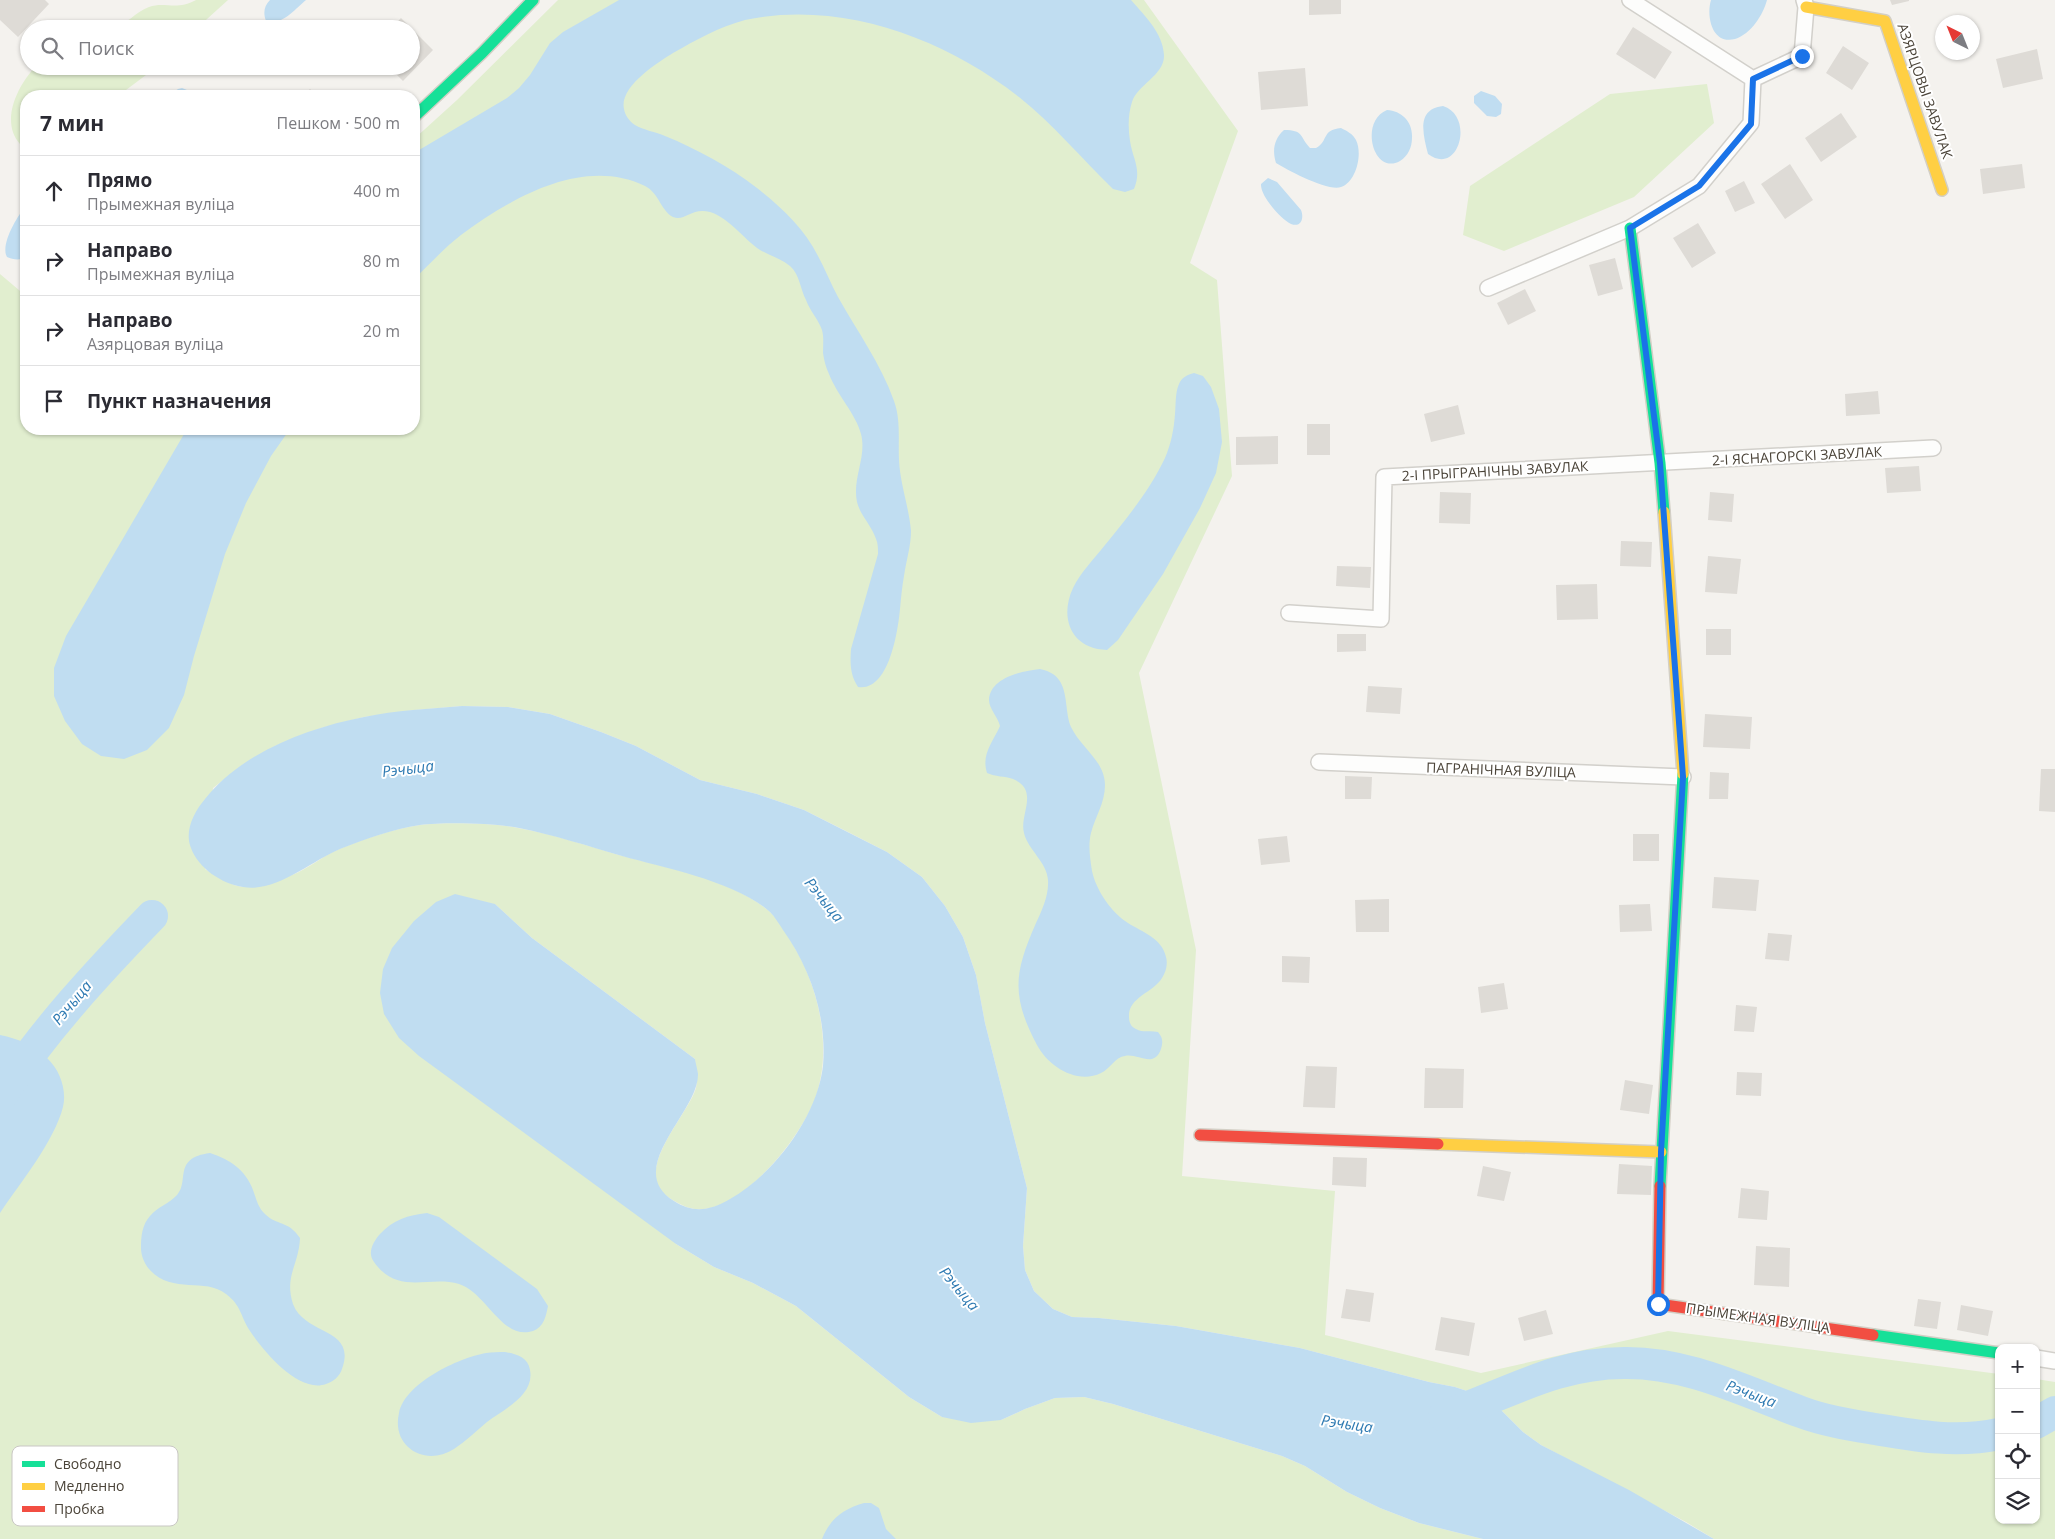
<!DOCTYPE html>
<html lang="ru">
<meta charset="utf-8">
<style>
body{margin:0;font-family:"Open Sans",sans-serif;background:#f7f7f7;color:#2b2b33}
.controls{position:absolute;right:15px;bottom:15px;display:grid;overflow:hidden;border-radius:10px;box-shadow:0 1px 4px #0004}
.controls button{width:45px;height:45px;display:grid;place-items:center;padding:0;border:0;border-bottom:1px solid #e1e1e2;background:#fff;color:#2b2b33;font:25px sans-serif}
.compass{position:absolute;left:1935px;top:15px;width:45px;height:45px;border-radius:50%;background:#fff;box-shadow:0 1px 4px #0004;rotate:317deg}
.stop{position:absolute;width:15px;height:15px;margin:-11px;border:4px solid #1a73e8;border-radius:50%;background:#fff}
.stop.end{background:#1a73e8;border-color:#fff;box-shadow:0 1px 5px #0008}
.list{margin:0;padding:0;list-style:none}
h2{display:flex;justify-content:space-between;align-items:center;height:65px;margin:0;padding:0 20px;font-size:21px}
h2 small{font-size:16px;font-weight:400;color:#7c7c81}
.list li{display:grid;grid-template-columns:32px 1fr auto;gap:15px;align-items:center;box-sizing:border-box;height:70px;padding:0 20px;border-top:1px solid #e1e1e2}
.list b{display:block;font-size:19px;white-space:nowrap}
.list p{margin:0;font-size:16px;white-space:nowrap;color:#7c7c81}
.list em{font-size:16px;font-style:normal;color:#7c7c81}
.icon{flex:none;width:28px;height:28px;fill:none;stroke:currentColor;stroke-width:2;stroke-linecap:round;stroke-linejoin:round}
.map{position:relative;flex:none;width:2055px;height:1539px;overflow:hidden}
.search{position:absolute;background:#fff;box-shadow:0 1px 4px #0004;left:20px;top:20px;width:400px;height:55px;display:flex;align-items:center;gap:12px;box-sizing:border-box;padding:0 18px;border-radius:28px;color:#7c7c81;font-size:19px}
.panel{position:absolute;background:#fff;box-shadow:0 1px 4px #0004;left:20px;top:90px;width:400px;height:345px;border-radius:20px}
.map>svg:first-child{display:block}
.green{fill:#e1eecf}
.water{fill:#c0ddf1}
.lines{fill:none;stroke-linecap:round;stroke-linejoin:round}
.river{stroke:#c0ddf1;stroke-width:32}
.building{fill:#dedbd6}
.street-casing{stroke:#d2d0cb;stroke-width:18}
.fast-casing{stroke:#d3cfc5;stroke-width:14}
.slow-casing{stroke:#d3cfc5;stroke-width:14}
.jam-casing{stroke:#d3cfc5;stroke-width:14}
.street{stroke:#fdfdfc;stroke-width:15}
.fast{stroke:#16e098;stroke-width:11}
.slow{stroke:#ffcf43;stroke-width:11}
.jam{stroke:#f24e42;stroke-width:11}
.route{stroke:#1a73e8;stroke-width:6}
.labels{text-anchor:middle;stroke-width:4;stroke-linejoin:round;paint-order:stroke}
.street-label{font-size:14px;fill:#4b4439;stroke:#fff}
.water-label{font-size:15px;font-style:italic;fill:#2e7ab2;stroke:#fff}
.key{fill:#fff;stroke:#c9c7c4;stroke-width:1}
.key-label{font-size:14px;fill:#4b4439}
</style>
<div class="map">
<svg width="2055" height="1539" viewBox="0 0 2055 1539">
<rect width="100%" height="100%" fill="#f4f2ee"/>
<path class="green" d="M196,0H228L196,29H111C127,25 135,12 149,7C165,1 176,11 196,0Z
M558,0H1144L1238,131L1190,263L1217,280L1232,476L1139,673L1196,950L1182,1176L1335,1191L1325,1335L1481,1373L1668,1331L1999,1374V1520H2036V1379L2055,1382V1539H1714L1686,1522L1541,1445L1523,1432L1498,1407L1479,1395L1455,1387L1429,1382L1300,1348L1176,1326L1099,1318L1072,1317L1053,1309L1034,1291L1025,1270L1023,1246L1027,1188L985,1023L976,975L963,937L945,906L922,877L887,852L848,832L804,810L757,794L700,780L636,746L601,732L550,714L508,707L462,706L415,710L364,717L321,728L275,746L240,767L213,788L205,869C217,876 233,888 247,887C252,886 258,884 264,882C273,880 283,878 292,875C308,869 321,857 337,850C363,839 393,829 420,825C444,822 494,823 518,828C552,834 586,845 619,855C667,868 731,879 769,911C782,922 793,945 801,959C822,1001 831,1055 815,1099C801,1138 730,1230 682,1205C674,1201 664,1196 659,1188C643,1159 688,1114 696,1088C698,1079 695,1067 695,1059L532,938L495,904L676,1244L714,1267L753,1283L796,1306L909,1397L942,1417L1001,1420L1025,1409L1055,1398L1084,1397L1113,1404L1282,1456L1305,1466L1347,1492L1380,1508L1419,1523L1483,1539H0V274L26,296V429H414V139L457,100Z
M36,66H158L122,93L112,96H26V144H20C0,122 17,86 36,66Z
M1707,84L1714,123L1634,197L1504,251L1463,235L1470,186L1610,94Z"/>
<path class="water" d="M270,0H306C295,9 281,27 266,21C263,13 264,6 270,0Z
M619,0H1131C1145,16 1163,33 1164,55C1165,75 1137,85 1132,102C1128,114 1128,128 1130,141C1133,160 1142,169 1134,189L1125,192L1113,189C1082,159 1053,124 1019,97C943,38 842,0 745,20C719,27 696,40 673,53C657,63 619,87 624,109C625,115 629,121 635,125C643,130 656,132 665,136C697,149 730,167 757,188C781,207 804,228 818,256C825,269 831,284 838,297C857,331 881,364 894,401C901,420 898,440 899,460C900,484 909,507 911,531C911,546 906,561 904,576C902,587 901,598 900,609C898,631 889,692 858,687C850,675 850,663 851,649L878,554C878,549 878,543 876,539C872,526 860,515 857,502C852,478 867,457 861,434C856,414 837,395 829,374C826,368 824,360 823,353C823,345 824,337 822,330C818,319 810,311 806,300C800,289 800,275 790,266C780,258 767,255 757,248C744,238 733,224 719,216C694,202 686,223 673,217C661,211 659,193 645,186C583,156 511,198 461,235C444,248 429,265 414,279V153L507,98L519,88L530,75L550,43L563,32Z
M1711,0H1767C1763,15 1751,34 1735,39C1712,45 1706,16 1711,0Z
M182,88L187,90L192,96H168L178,89Z
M1481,91L1495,96L1502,104L1501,114L1496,117L1487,116L1474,103V96Z
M1443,106C1475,116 1459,177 1428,154C1423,134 1416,109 1443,106Z
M1387,110C1402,111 1413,122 1412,138C1412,147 1408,156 1400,161C1373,176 1359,121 1387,110Z
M1341,128C1347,131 1353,134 1356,140C1363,154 1356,182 1341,187C1329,192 1287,170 1276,163C1272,150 1274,139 1284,130C1304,130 1299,136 1310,148H1316C1329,141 1321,130 1341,128Z
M1268,178L1277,182L1301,210C1304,217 1302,228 1291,224C1281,219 1260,196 1261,184Z
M26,206V258C20,260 13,260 7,257C0,245 17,216 26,206Z
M1194,373L1203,376L1211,387L1219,409L1222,442L1216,473L1200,508L1163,574L1118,640L1107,650C1071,649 1059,618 1073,588C1080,573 1094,559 1105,545C1127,518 1150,490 1165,458C1171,444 1174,429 1175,414C1176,404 1175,393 1179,384C1182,377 1187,375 1194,373Z
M187,429H290L271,456L246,503L225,554L194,656L184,695L169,728L147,750L124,759L101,756L82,744L65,721L54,696V668L66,636Z
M1040,669C1048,671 1054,673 1059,680C1068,692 1065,713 1071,727C1081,748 1105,761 1105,785C1105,803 1095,817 1091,833C1088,845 1090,858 1092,871C1096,890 1111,912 1128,923C1142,932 1162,938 1166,957C1168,964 1166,972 1162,978C1153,993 1128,997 1129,1017C1129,1022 1131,1027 1136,1029C1143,1033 1150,1030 1158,1032C1163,1038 1163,1042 1161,1049C1154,1069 1138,1053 1125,1056C1115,1057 1110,1069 1101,1073C1077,1085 1048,1066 1037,1045C1011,996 1014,973 1036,923C1042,910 1049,895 1048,880C1047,862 1028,850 1024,833C1019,815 1040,790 1013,779C1004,776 996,777 987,773C981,754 993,742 1000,726C998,717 989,709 989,700C990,677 1023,671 1040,669Z
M462,706L508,707L550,714L601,732L636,746L700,780L757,794L804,810L887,852L922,877L945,906L963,937L976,975L985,1023L1027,1188L1023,1246L1025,1270L1034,1291L1053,1309L1072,1317L1099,1318L1176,1326L1300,1348L1429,1382L1455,1387L1479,1395L1498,1407L1523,1432L1541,1445L1629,1490L1714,1539H1483L1419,1523L1380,1508L1347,1492L1305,1466L1282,1456L1113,1404L1084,1397L1055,1398L1025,1409L1001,1420L971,1423L942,1417L909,1397L796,1306L753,1283L714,1267L676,1244L419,1056L399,1038L384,1014L380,993L383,969L392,948L414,921L436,902L455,894L495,904L532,938L695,1059C695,1060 698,1072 698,1074C699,1112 622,1169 674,1201C694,1214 711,1210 730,1199C774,1174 817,1117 823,1066C827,1018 811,969 783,930C779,924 775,917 770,912C737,882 665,868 622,856C588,846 554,835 519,828C494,823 445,822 420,825C393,829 366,839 340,849C311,861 276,893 243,887C222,884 198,868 191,848C184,831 194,812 205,799C241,753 307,728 364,717C396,710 429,709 462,706Z
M0,1035C19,1039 33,1045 47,1058C60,1070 67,1090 63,1107C54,1142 20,1183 0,1213Z
M210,1153C229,1159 246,1170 253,1190C256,1198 258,1208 265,1214C277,1226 288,1220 300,1238C299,1265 284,1276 293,1304C305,1336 357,1327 342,1369C340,1376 333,1382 326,1384C299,1394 263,1351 250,1331C240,1316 242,1306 226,1294C205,1277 172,1295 149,1269C144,1263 141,1255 141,1248C141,1236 142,1225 150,1216C157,1207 169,1204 177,1195C190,1181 172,1158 210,1153Z
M427,1213L439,1217L537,1289L548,1306C546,1316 544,1327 533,1331C502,1341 487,1293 459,1284C429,1275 398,1296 374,1262C367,1253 373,1242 380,1234C393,1220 408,1215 427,1213Z
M505,1352C516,1354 528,1357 530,1370C535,1395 503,1410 487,1422C476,1431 466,1441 454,1449C426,1467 391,1448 399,1413C405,1383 458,1358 486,1353C492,1352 499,1352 505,1352Z
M864,1503H871L879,1508L886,1529L896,1539H822C830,1519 843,1509 864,1503Z"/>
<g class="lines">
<path class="river" d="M0,1097C44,1030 97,973 152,916
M1444,1416C1506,1395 1555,1363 1624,1363C1687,1362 1743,1391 1801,1412C1825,1421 1851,1425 1875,1429C1917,1436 1956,1443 1999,1434
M2036,1423L2055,1412"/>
</g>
<path class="building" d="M0,0H45L49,4L18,37L0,20Z
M1309,0H1341V14L1309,15Z
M1890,0H1909V1L1892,5Z
M401,18L433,50L403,81L388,66H411V29H390Z
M1633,27L1672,52L1655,79L1616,54Z
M1843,46L1869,63L1852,90L1826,73Z
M2037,49L2043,79L2003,88L1996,59Z
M1305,68L1308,106L1261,110L1258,72Z
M310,89L317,96H303Z
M1841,113L1857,137L1821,162L1805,138Z
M1790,164L1813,200L1785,219L1761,184Z
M2022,164L2025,188L1983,194L1980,169Z
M1744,181L1755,203L1735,212L1725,191Z
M1698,223L1716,253L1692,268L1673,238Z
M1615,258L1623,289L1598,296L1589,265Z
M1525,289L1536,311L1508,325L1497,303Z
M1878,391L1880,414L1846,416L1845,394Z
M1458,405L1465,434L1431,442L1424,414Z
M1307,424H1330V455H1307Z
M1278,436V464L1236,465V437Z
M1919,466L1921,491L1887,493L1885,468Z
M1440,492L1471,493L1470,524L1439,523Z
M1710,492L1734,494L1732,522L1708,520Z
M1621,541L1652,542L1651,567L1620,566Z
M1708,556L1741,559L1737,594L1705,592Z
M1337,566L1371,567L1370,588L1336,586Z
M1597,584L1598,619L1557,620L1556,585Z
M1706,629H1731V655H1706Z
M1337,634H1366V651L1337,652Z
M1368,686L1402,688L1400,714L1366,712Z
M1705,714L1752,717L1750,749L1703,747Z
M2041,769H2055V812L2039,811Z
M1710,772L1729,773L1728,799H1709Z
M1345,776L1372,777L1371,799H1345Z
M1633,834H1659V861H1633Z
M1287,836L1290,862L1261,865L1258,839Z
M1714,877L1759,880L1756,911L1712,908Z
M1389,899V932H1356L1355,900Z
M1650,904L1652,931L1620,932L1619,905Z
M1768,933L1792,935L1789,961L1765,959Z
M1282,956L1310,957L1309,983L1282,982Z
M1504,983L1508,1009L1481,1013L1478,987Z
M1736,1005L1757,1007L1754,1032L1734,1031Z
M1306,1066L1337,1067L1335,1108L1303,1107Z
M1425,1068L1464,1069L1463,1108H1424Z
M1737,1072L1762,1073L1761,1096L1736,1095Z
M1625,1080L1653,1085L1649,1114L1620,1110Z
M1333,1157L1367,1158L1366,1187L1332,1185Z
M1619,1164L1652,1166L1651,1195L1617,1194Z
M1483,1166L1511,1172L1504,1201L1477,1196Z
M1741,1188L1769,1191L1767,1220L1738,1218Z
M1756,1246L1790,1248L1789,1287L1754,1285Z
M1346,1289L1374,1293L1370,1322L1341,1318Z
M1918,1299L1941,1302L1937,1329L1914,1326Z
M1961,1305L1993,1311L1988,1336L1957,1330Z
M1546,1310L1553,1334L1524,1341L1518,1318Z
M1441,1317L1475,1323L1469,1356L1435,1350Z"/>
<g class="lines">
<defs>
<path id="street" d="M1630,0L1753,79
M1753,79L1802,56L1806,7L1804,0
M1488,288L1630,228L1699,186L1751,123L1753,79
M1289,613L1381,619L1384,477L1933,448
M1319,762L1683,777
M2036,1358L2055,1361"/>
<path id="fast" d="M414,117L482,53L533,0
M1630,228L1660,463L1664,512
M1660,1186L1683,774
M1873,1335L1999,1353"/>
<path id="slow" d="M1806,7L1885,21L1942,190
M1664,512L1683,774
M1438,1144L1661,1152"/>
<path id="jam" d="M1200,1135L1438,1144
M1660,1186L1658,1304L1873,1335"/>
</defs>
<use href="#street" class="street-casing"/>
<use href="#fast" class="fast-casing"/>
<use href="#slow" class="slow-casing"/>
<use href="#jam" class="jam-casing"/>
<use href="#street" class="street"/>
<use href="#fast" class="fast"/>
<use href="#slow" class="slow"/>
<use href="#jam" class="jam"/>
</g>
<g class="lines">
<path class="route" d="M1658,1304L1661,1152L1683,777L1660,463L1630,228L1699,186L1751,124L1753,79L1802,56"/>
</g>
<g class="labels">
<g class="street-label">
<text transform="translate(1925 91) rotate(71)" y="5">АЗЯРЦОВЫ ЗАВУЛАК</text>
<text transform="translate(1797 456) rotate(-3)" y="5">2-І ЯСНАГОРСКІ ЗАВУЛАК</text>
<text transform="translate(1495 471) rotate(-3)" y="5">2-І ПРЫГРАНІЧНЫ ЗАВУЛАК</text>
<text transform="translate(1501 770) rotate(2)" y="5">ПАГРАНІЧНАЯ ВУЛІЦА</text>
<text transform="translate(1758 1318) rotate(8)" y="5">ПРЫМЕЖНАЯ ВУЛІЦА</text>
</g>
<g class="water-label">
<text transform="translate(408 769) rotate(-7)" y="5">Рэчыца</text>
<text transform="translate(824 900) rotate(51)" y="5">Рэчыца</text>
<text transform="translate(72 1003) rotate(-50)" y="5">Рэчыца</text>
<text transform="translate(959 1289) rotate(50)" y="5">Рэчыца</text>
<text transform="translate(1751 1394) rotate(20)" y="5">Рэчыца</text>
<text transform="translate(1347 1424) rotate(8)" y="5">Рэчыца</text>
</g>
</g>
<rect x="12" y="1446" width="166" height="80" rx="8" class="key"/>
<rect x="22" y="1461" width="23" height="6" fill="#16e098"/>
<rect x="22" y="1483" width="23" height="7" fill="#ffcf43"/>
<rect x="22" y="1506" width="23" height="6" fill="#f24e42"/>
<g class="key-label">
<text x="54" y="1469">Свободно</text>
<text x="54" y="1491">Медленно</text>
<text x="54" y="1514">Пробка</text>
</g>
</svg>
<div class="controls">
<button>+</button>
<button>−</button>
<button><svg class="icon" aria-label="locate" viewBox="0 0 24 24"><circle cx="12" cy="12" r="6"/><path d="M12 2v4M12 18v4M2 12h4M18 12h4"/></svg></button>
<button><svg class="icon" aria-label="layers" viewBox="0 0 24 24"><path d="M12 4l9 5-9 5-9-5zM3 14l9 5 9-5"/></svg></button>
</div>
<svg class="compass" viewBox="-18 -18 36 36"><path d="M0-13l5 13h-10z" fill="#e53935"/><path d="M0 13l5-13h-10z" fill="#7c7c81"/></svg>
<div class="stop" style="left:1658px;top:1304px"></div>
<div class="stop end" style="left:1802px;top:56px"></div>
<div class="search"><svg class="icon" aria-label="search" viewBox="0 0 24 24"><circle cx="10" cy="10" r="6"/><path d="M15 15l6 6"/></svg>Поиск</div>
<section class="panel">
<h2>7 мин<small>Пешком · 500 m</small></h2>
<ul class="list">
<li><svg class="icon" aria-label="ahead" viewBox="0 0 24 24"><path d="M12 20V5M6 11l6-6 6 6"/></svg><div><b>Прямо</b><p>Прымежная вуліца</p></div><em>400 m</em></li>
<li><svg class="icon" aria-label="right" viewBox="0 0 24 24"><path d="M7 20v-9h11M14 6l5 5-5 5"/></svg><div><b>Направо</b><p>Прымежная вуліца</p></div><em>80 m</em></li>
<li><svg class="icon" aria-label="right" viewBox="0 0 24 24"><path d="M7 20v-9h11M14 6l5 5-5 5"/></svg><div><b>Направо</b><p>Азярцовая вуліца</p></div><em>20 m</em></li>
<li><svg class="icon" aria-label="arrive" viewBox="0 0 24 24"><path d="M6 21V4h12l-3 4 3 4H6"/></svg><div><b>Пункт назначения</b></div></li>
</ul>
</section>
</div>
